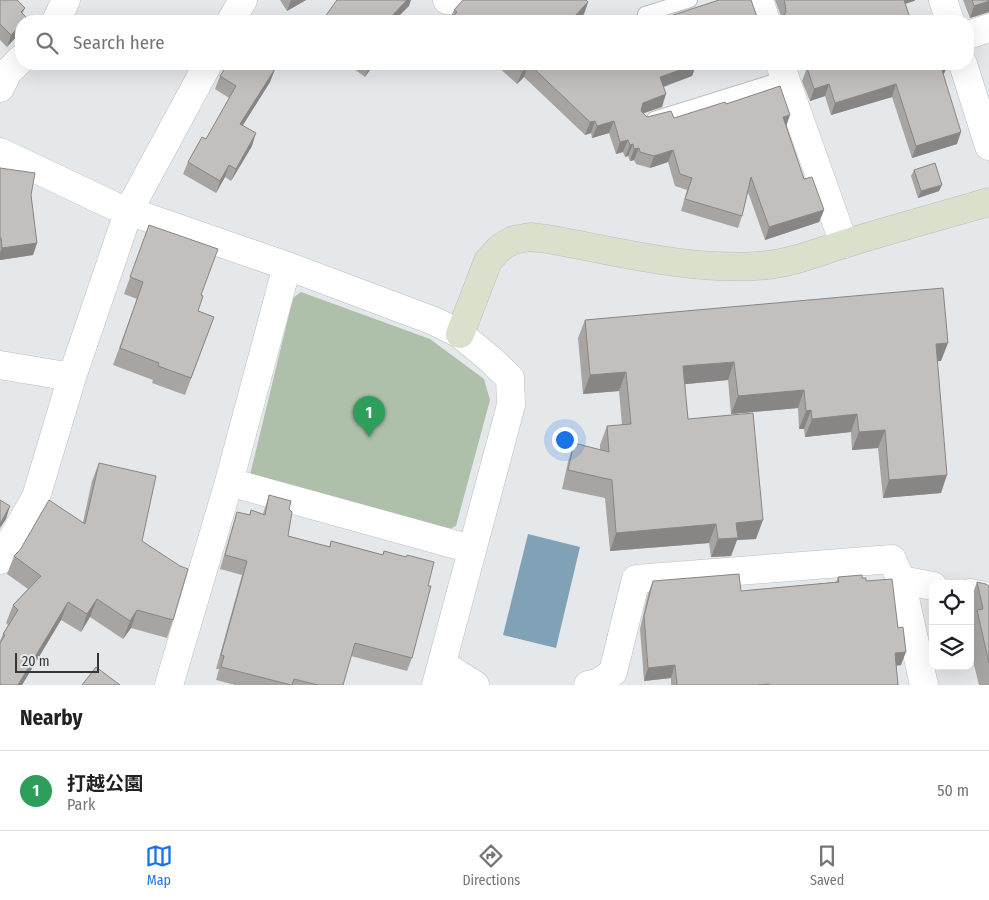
<!DOCTYPE html>
<meta charset="utf-8">
<style>
body{margin:0;font-family:"Fira Sans Condensed","Noto Sans JP",sans-serif;background:#f2f2f2;color:#202124}
.controls{position:absolute;right:15px;bottom:15px;display:grid;overflow:hidden;border-radius:10px;box-shadow:0 5px 20px #0002}
.controls button{width:45px;height:45px;display:grid;place-items:center;padding:0;border:0;border-bottom:1px solid #e0e0e0;background:#fff;color:#202124;font:25px sans-serif}
.scale{position:absolute;left:15px;bottom:12px;width:84px;box-sizing:border-box;padding-left:5px;border:2px solid #343536;border-top:0;font-size:14px;line-height:18px;white-space:nowrap;color:#343536;-webkit-text-stroke:4px #e5e8eb;paint-order:stroke}
.you{position:absolute;left:564px;top:439px;width:18px;height:18px;margin:-12px;border:4px solid #fff;border-radius:50%;background:#1a73e8;box-shadow:0 0 0 8px #1a73e833}
.badge{display:grid;place-items:center;width:32px;height:32px;border-radius:50%;background:#1a73e8;color:#fff;font-size:16px;font-weight:700}
.pin{position:absolute;translate:-50% -41px;filter:drop-shadow(0 1px 2px #0008)}
.pin::after{content:'';position:absolute;top:26px;width:18px;height:15px;background:inherit;clip-path:polygon(0 0,100% 0,50% 100%)}
.list{margin:0;padding:0;list-style:none}
h2{display:flex;justify-content:space-between;align-items:center;height:65px;margin:0;padding:0 20px;font-size:21px}
h2 small{font-size:16px;font-weight:400;color:#757577}
.list li{display:grid;grid-template-columns:32px 1fr auto;gap:15px;align-items:center;box-sizing:border-box;height:80px;padding:0 20px;border-top:1px solid #e0e0e0}
.list b{display:block;font-size:19px;white-space:nowrap}
.list p{margin:0;font-size:16px;white-space:nowrap;color:#757577}
.list em{font-size:16px;font-style:normal;color:#757577}
.icon{flex:none;width:28px;height:28px;fill:none;stroke:currentColor;stroke-width:2;stroke-linecap:round;stroke-linejoin:round}
.map{position:relative;flex:none;width:989px;height:685px;overflow:hidden}
.search{position:absolute;background:#fff;box-shadow:0 5px 20px #0002;left:15px;right:15px;top:15px;height:55px;display:flex;align-items:center;gap:12px;box-sizing:border-box;padding:0 18px;border-radius:20px;color:#757577;font-size:19px}
.sheet{height:145px;background:#fff}
nav{display:flex;justify-content:space-around;align-items:center;box-sizing:border-box;height:70px;border-top:1px solid #e0e0e0;background:#fff;font-size:14px;color:#757577}
nav a{display:grid;justify-items:center;gap:2px}
nav .on{color:#1a73e8}
.map>svg:first-child{display:block}
.green{fill:#aebfaa}
.water{fill:#80a1b6}
.lines{fill:none;stroke-linecap:round;stroke-linejoin:round}
.lane-casing{stroke:#bbbdc0;stroke-width:16}
.street-casing{stroke:#bbbdc0;stroke-width:29}
.secondary-casing{stroke:#bbbdc0;stroke-width:29}
.lane{stroke:#fff;stroke-width:14}
.street{stroke:#fff;stroke-width:28}
.secondary{stroke:#d9e0cb;stroke-width:28}
.wall{fill:#a7a4a2}
.shaded-wall{fill:#888684}
.building{fill:#c2bfbc;stroke:#888684}
</style>
<div class="map">
<svg width="989" height="685" viewBox="0 0 989 685">
<rect width="100%" height="100%" fill="#e5e8eb"/>
<path class="green" d="M301,292L430,339L484,379L490,400L456,526L445,531L250,475L293,298Z"/>
<path class="water" d="M528,534L580,547L556,648L503,635Z"/>
<g class="lines">
<defs>
<path id="lane" d="M645,14L690,0
M654,119L785,78"/>
<path id="street" d="M447,0H449
M759,0L766,21
M943,0L950,21
M56,21L66,0
M231,21L243,0
M968,35L989,28
M780,64L844,244
M963,64L989,146
M0,88L8,72L21,59
M0,152L114,206L287,266L434,321L460,334L490,359L510,378L511,405L436,685
M287,266L229,482L471,549
M0,365L72,377
M0,560L36,497L72,377L129,210L208,64
M901,580L933,586
M970,593L989,597
M442,664L475,685
M169,685L229,482
M588,685L600,682L613,672L636,579L892,559L901,580L924,685"/>
<path id="secondary" d="M460,334L488,261L500,248L513,240L530,237L547,239C616,251 686,270 756,266C787,265 815,253 844,244C892,229 941,216 989,202"/>
</defs>
<use href="#lane" class="lane-casing"/>
<use href="#street" class="street-casing"/>
<use href="#secondary" class="secondary-casing"/>
<use href="#lane" class="lane"/>
<use href="#street" class="street"/>
<use href="#secondary" class="secondary"/>
</g>
<path class="wall" d="M0,0L25,8L7,47L0,40Z
M280,0H306L287,11Z
M775,0H915L914,1L905,4L781,20V16Z
M963,0H989V12L970,18Z
M588,2L584,14L578,20L579,21H449L454,10Z
M347,64H374L365,77Z
M495,64H710L695,68L692,76L664,87L662,107L644,113L647,117L674,118L726,104L786,125L804,179L824,210L819,222L765,240L748,192L742,216L738,228L681,211L687,190L675,186L668,162L650,168L636,164L634,160L630,161L628,156L625,157L623,152L616,154L609,133L592,138L591,133L585,135L524,77L517,84Z
M809,64H944L946,69L943,75L957,144L912,158L892,97L831,115L825,96L810,101L802,81L807,68L810,67Z
M275,69L270,82L243,125L252,146L231,181L225,177L216,193L183,174L188,162L206,139L229,98L215,89L220,76Z
M0,168L31,195L37,243L33,255L0,260Z
M914,170L939,191L918,198L911,176Z
M149,225L201,295L198,311L214,317L185,395L152,383L153,380L113,365L137,299L124,294Z
M585,320L941,361H937L941,493L883,498L878,448L852,450L851,432L805,437L804,429H799L798,408L731,414L728,380L685,384L688,419L756,539L737,540L731,556L711,557L709,543L610,551L605,498L562,489L568,462L574,443L600,450V445L607,426L622,425L619,391L583,394L578,338Z
M99,463L142,541L173,620L167,638L131,628L123,639L90,617L81,632L61,620L22,685H0V641L3,634L8,625L6,623L13,605L28,589L7,574L14,556L83,522L92,481Z
M269,495L289,509L288,536L329,547L331,541L383,555L384,551L428,586L412,658L407,671L351,656L343,685H235L216,680L219,669H216L242,575L220,569L233,525L237,512L249,515L251,510L263,514Z
M838,577L862,578L866,581L901,665L896,666L898,685H671V678L644,681L640,629L648,594L653,581L741,591L836,582Z
M977,582L989,586V685H979L970,649V628L971,625L970,621V601Z"/>
<path class="shaded-wall" d="M291,0H306L287,11Z
M407,0H411L409,6L394,21H387Z
M899,0H915L914,1L897,6Z
M989,1V12L970,18L974,6Z
M588,2L584,14L577,21L574,17Z
M21,25V32L7,47L11,35Z
M370,64H374L365,77Z
M529,64L524,77L517,84L522,72Z
M693,64H710L695,68L692,76L656,89L660,77Z
M275,69L270,82L236,136L240,124Z
M946,69L941,81L942,70Z
M829,84L825,96L810,101L814,89Z
M896,84L892,97L831,115L835,103Z
M666,94L662,107L638,115L643,103Z
M790,115L786,127L783,117Z
M595,121L591,133L585,135L590,122Z
M614,121L609,133L592,138L597,126Z
M961,132L957,144L912,158L916,146Z
M256,133L252,146L231,181L236,169Z
M628,140L623,152L616,154L620,142Z
M633,144L628,156L625,157L630,145Z
M639,148L634,160L630,161L634,149Z
M673,150L668,162L650,168L654,156Z
M229,165L225,177L216,193L220,181Z
M942,185L939,191L918,198L921,191Z
M824,210L819,222L765,240L769,227Z
M37,243L33,255L0,260V253L2,248Z
M948,343L941,361L929,362L936,344Z
M734,362L728,380L677,385L683,366Z
M626,372L619,391L583,394L590,375Z
M804,390L798,408L731,414L738,396Z
M811,410L804,429H799L806,411Z
M857,414L851,432L805,437L812,419Z
M885,430L878,448L852,450L859,432Z
M947,475L941,493L883,498L889,480Z
M10,506L6,519L0,528V524Z
M763,520L756,539L737,540L731,556L711,557L718,539L736,523Z
M716,524L709,543L610,551L616,533Z
M97,599L90,617L81,632L87,614Z
M68,602L61,620L22,685H18Z
M137,610L131,628L123,639L130,621Z
M906,652L901,665L890,666L895,653Z
M675,665L671,678L644,681L648,668Z"/>
<path class="building" d="M0,0H17L25,8L21,12L27,18L24,21H21V25L11,35L0,24Z
M337,0H407L387,21H322Z
M463,0H586L588,2L574,17L579,21H454L451,19L457,12L454,10Z
M719,0H751L756,14L760,20L762,21H655Z
M784,0H904L911,21H779L782,19L786,12L785,4Z
M972,0H989V1L974,6Z
M228,64H266L275,69L240,124L256,133L236,169L229,165L220,181L188,162L202,137L206,139L236,86L220,76Z
M513,64H697L660,77L666,94L643,103L641,111L647,117L671,111L674,118L725,102L726,104L780,86L790,115L783,117L804,179L812,177L824,210L769,227L751,177L742,216L685,199L692,178L680,174L673,150L654,156L640,152L639,148L634,149L633,144L630,145L628,140L620,142L614,121L597,126L595,121L590,122L529,64L522,72Z
M818,64H944L946,69L942,70L961,132L916,146L896,84L835,103L829,84L814,89L807,68L818,65Z
M935,163L942,185L921,191L914,170Z
M0,168L35,173L31,195L37,243L2,248L1,238H0Z
M149,225L218,249L201,295L203,296L198,311L214,317L191,378L158,366L159,363L120,348L143,282L130,277Z
M943,288L948,343L936,344L947,475L889,480L885,430L859,432L857,414L812,419L811,410L806,411L804,390L738,396L734,362L683,366L688,419L753,413L763,520L736,523L738,538L718,539L716,524L616,533L612,480L568,470L574,443L609,452L607,426L631,424L626,372L590,375L585,320Z
M99,463L156,476L142,541L180,566L188,569L173,620L137,610L130,621L97,599L87,614L68,602L18,685H0V643L5,635L3,634L18,610L13,605L41,576L14,556L20,550L49,500L85,524Z
M269,495L291,501L289,509L292,512L288,536L330,547L331,541L383,555L384,551L406,557L407,555L434,562L428,586H431L412,658L355,643L343,685H318L294,679L292,685H291L221,667L224,656L221,655L247,561L225,555L237,512L250,515L251,510L265,515Z
M0,500L10,506L0,524Z
M739,574L741,591L839,582L838,577L862,575V578H866V581L892,579L898,628L903,627L906,652L895,653L898,685H769V684L757,685H677L675,665L648,668L644,616L653,581Z
M977,582L986,584L989,586V663L977,610L983,609Z
M96,667L120,685H82Z"/>
</svg>
<div class="controls">
<button><svg class="icon" aria-label="locate" viewBox="0 0 24 24"><circle cx="12" cy="12" r="6"/><path d="M12 2v4M12 18v4M2 12h4M18 12h4"/></svg></button>
<button><svg class="icon" aria-label="layers" viewBox="0 0 24 24"><path d="M12 4l9 5-9 5-9-5zM3 14l9 5 9-5"/></svg></button>
</div>
<div class="scale">20 m</div>
<div class="you"></div>
<div class="pin badge" style="left:369px;top:437px;background:#2e9e5b">1</div>
<div class="search"><svg class="icon" aria-label="search" viewBox="0 0 24 24"><circle cx="10" cy="10" r="6"/><path d="M15 15l6 6"/></svg>Search here</div>
</div>
<section class="sheet">
<h2>Nearby<small></small></h2>
<ul class="list">
<li><span class="badge" style="background:#2e9e5b">1</span><div><b>打越公園</b><p>Park</p></div><em>50 m</em></li>
</ul>
</section>
<nav>
<a class="on"><svg class="icon" aria-label="map" viewBox="0 0 24 24"><path d="M3 6l6-2 6 2 6-2v14l-6 2-6-2-6 2zM9 4v14M15 6v14"/></svg>Map</a>
<a><svg class="icon" aria-label="directions" viewBox="0 0 24 24"><path d="M12 3l9 9-9 9-9-9zM9 14v-3h6M13 9l2 2-2 2"/></svg>Directions</a>
<a><svg class="icon" aria-label="saved" viewBox="0 0 24 24"><path d="M7 4h10v16l-5-4-5 4z"/></svg>Saved</a>
</nav>
